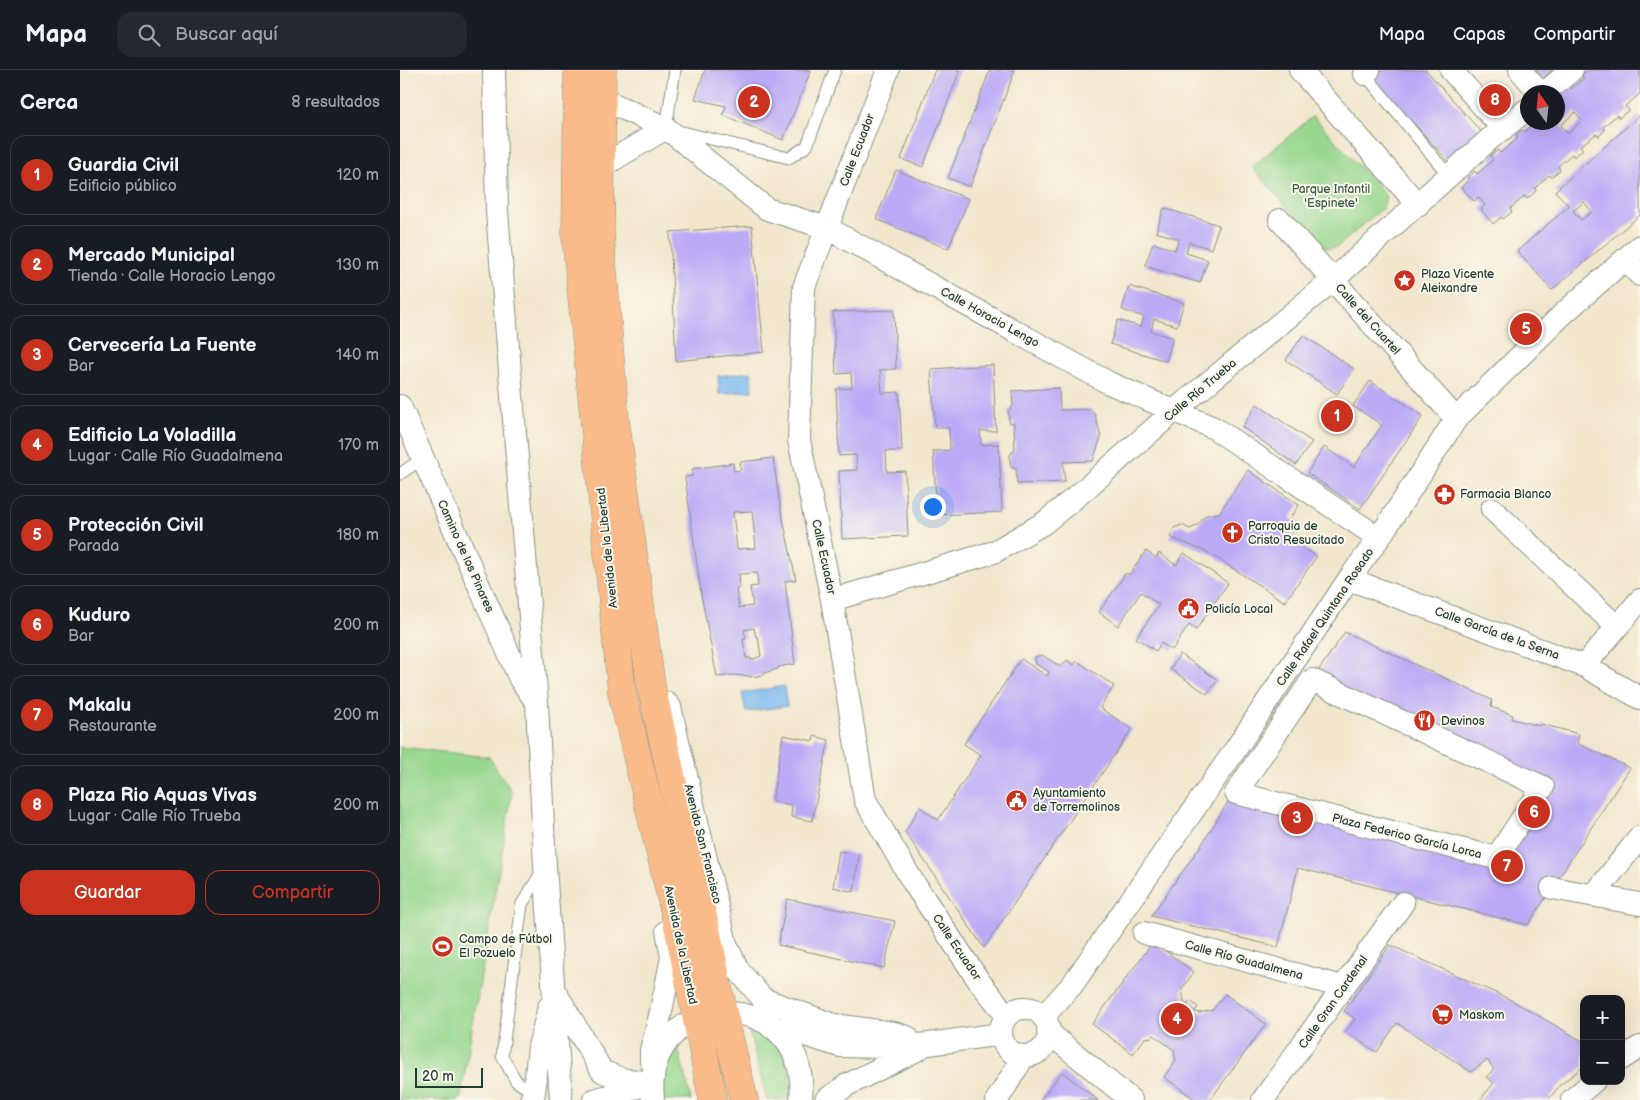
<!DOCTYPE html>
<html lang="es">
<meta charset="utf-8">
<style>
body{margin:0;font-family:"Balsamiq Sans",sans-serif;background:#242831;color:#f1f3f6}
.controls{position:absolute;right:15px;bottom:15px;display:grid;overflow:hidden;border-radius:10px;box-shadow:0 5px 20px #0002}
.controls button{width:45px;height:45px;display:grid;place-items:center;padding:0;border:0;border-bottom:1px solid #363941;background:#171b24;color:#f1f3f6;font:25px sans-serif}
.compass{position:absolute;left:1120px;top:15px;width:45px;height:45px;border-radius:50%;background:#171b24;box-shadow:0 5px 20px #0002;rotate:345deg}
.scale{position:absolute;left:15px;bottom:12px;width:68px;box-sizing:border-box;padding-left:5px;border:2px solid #1f3d34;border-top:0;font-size:14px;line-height:18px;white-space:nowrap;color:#1f3d34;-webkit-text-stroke:4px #fbf7ec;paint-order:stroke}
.you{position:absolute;left:532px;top:436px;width:18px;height:18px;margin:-12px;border:4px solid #fff;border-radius:50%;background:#1a73e8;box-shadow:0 0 0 8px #1a73e833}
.badge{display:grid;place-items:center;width:32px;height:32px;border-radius:50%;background:#c8321e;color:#fff;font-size:16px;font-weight:700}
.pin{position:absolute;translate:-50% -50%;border:2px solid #fff;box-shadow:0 1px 5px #0006}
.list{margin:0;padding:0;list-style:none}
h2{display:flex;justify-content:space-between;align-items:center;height:65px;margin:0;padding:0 20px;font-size:21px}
h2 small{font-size:16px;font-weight:400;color:#9ea1a6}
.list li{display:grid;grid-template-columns:32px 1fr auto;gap:15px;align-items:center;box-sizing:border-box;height:80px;margin:0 10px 10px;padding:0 10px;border:1px solid #363941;border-radius:15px}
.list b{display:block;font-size:19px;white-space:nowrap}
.list p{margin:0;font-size:16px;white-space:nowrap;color:#9ea1a6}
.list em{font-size:16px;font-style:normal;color:#9ea1a6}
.actions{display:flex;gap:10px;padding:15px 20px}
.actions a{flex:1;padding:11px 0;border:1px solid #c8321e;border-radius:15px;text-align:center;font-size:18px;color:#c8321e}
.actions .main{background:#c8321e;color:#fff}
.icon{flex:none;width:28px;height:28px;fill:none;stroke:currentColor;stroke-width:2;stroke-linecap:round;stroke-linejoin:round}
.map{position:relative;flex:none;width:1240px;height:1030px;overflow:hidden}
header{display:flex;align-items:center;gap:30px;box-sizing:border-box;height:70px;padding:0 25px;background:#171b24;border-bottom:1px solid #363941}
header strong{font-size:24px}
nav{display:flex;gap:28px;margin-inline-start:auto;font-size:18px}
.search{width:350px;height:45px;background:#242831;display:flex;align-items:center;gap:12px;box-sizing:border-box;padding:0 18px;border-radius:15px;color:#9ea1a6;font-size:19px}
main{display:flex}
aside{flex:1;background:#171b24}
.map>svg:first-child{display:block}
.green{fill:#97d78e;stroke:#5b8a61}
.water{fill:#7cb9ee;stroke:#4e7b91}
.building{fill:#bdaaf6;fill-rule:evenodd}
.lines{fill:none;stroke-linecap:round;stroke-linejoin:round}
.lane-casing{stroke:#889280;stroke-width:13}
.street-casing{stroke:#889280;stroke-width:24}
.primary-casing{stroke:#889280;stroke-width:29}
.lane{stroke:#fff;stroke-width:11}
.street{stroke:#fff;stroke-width:22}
.primary{stroke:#fabb8b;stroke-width:28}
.labels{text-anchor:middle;stroke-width:4;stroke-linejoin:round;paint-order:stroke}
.street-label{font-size:12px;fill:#1f3d34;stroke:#fbf7ec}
.park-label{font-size:12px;fill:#375c46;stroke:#fbf7ec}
.poi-label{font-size:12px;fill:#1f3d34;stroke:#fbf7ec;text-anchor:start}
</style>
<header>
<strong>Mapa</strong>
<div class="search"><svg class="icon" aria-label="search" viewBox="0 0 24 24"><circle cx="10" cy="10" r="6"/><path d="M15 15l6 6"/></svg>Buscar aquí</div>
<nav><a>Mapa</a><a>Capas</a><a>Compartir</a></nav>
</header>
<main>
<aside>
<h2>Cerca<small>8 resultados</small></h2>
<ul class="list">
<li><span class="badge">1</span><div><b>Guardia Civil</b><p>Edificio público</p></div><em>120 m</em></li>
<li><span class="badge">2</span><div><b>Mercado Municipal</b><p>Tienda · Calle Horacio Lengo</p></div><em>130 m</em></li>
<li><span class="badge">3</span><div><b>Cervecería La Fuente</b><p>Bar</p></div><em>140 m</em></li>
<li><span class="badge">4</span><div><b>Edificio La Voladilla</b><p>Lugar · Calle Río Guadalmena</p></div><em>170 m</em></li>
<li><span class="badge">5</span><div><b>Protección Civil</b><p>Parada</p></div><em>180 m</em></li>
<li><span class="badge">6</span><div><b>Kuduro</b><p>Bar</p></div><em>200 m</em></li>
<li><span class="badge">7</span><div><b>Makalu</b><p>Restaurante</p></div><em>200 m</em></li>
<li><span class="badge">8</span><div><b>Plaza Rio Aquas Vivas</b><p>Lugar · Calle Río Trueba</p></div><em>200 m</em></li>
</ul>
<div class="actions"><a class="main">Guardar</a><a>Compartir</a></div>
</aside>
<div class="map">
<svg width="1240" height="1030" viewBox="0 0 1240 1030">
<rect width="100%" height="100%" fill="#fbf7ec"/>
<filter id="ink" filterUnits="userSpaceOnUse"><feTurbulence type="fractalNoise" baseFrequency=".02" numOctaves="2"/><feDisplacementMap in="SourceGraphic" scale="10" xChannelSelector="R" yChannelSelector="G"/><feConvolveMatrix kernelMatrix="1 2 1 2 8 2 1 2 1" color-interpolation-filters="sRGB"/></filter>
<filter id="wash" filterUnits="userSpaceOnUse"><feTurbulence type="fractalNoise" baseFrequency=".0096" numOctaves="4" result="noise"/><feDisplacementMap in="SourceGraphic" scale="20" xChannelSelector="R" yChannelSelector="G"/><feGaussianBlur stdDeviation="1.12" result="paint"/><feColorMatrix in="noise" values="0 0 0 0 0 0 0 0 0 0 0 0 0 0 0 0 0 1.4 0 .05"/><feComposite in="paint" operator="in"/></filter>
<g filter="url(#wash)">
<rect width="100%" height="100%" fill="#f2e7cd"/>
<path class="green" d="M913,46L986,126L983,138L937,177L929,178L921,176L852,97Z
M0,677L89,687L112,722L60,1030H0Z
M352,958L369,967L386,988L392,1014L390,1030H367L349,961V959Z
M278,978L291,1030H263L264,999Z"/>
<path class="water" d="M351,302L352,321L319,324L318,306Z
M384,616L387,636L346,642L342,623Z"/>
<g id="blocks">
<path class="building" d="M305,0H411L383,70L323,45L326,36L295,29Z
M535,0H560L523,97L501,89Z
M590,0H615L570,117L548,108Z
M983,0H1026L1083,64L1050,93L973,9Z
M1130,0H1152L1140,11Z
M1188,0H1240V24L1225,36L1229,40L1219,48L1217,45L1203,57L1205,60L1199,66L1196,64L1180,76L1183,79L1174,87L1172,84L1158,96L1160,100L1151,107L1149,105L1135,118L1136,121L1127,129L1125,126L1110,139L1112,142L1103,149L1101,147L1093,154L1081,139L1085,135L1078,127L1074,131L1061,117L1069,110L1067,108L1075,101L1077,104L1093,90L1090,86L1098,80L1100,83L1118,68L1116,65L1122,60L1124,62L1135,52H1158V32L1162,28L1160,25L1169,17L1171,19L1184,8L1182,5ZM1175,42L1182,50L1168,64L1161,55Z
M1240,45V145L1152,220L1117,181L1169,136L1155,121ZM1184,132L1192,142L1181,150L1173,141Z
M496,100L569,129L548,179L476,149Z
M764,138L819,155L811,179L789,172L786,183L808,190L800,213L745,196L753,173L775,180L779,169L756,162Z
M352,156L364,282L276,291L270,162Z
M729,216L784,233L777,256L754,249L751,261L773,268L766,291L710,274L718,250L741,257L744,247L722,240Z
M494,240L496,299L480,300L482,323L499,322L502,381H486L487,402L505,401L508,466L442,469L439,401L457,400L456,385L439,386L436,319L452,318L451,303L436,304L433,242Z
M903,265L954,299L937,324L886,290Z
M593,295L596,361H580L581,375L599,374L602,442L537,445L533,381L550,380L549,358H535L531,299Z
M970,311L1023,346L960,439L907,403L924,377L954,397L982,355L953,336Z
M659,318L660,340L690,339L695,345L701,367L693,391L663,392L665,412L617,414L616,398H612L610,395V385L612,382L615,381L614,353H610L609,350L608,341L613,336L612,321Z
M857,334L912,372L896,395L842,357Z
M373,388L380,435L396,510L385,511L395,594L378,597V599L364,603V605L350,607L349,606L333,605L317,607L301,524L285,407L292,406V399L333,393L334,401L341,400L340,392ZM352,441L356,478L337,479L333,442ZM357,503L358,516L350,517L353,536L339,538L336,519L340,518L339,504ZM354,558L356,567H358L361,586L351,590V588H346L343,569H346L344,560Z
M848,400L899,435L890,448L898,454L888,469L917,486L885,532L809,483L770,467L774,458L782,455L790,459L798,455L806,445L819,443Z
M746,481L756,488L759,483L776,495L784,483L828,513L796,560L789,555L772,580L761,573L756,581L736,568L759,535L741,522L718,556L699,542L726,503L729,505Z
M945,562L1092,630L1091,637L1113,645L1112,649L1140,656L1141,654L1179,664L1177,673L1230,698L1128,855L898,798L878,877L751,846L802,774L833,724L1096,789L1144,717L912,610Z
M780,584L818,610L807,624L770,599Z
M642,585L661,597L667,590L674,595L677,591L714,616L700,638L732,659L584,878L505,762L520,737L538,750L581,685L564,674L621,589L647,606L649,602L636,594L635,587Z
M383,665L413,671L414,666L429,670L412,751L391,747L392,735L372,731Z
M439,781L459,785L454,822L433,817Z
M387,829L495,851L484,898L378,875Z
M753,872L794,902L782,919L784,932L787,935L790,931L798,937L795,941L798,943L813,940L825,924L866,954L810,1030H796L764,1007L776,990L774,982L775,981L754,965L752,967L745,968L733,984L692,954Z
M990,875L1113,931L1184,972V996L1160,1015L1148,1030H1080L1094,1013L1086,1007L1094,999L1087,990L1071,1002L997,953L977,982L945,962L955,949L944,941Z
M662,1002L698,1030H640Z"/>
</g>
</g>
<g filter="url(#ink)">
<use href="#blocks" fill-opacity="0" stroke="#889280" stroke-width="1"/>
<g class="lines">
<defs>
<path id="lane" d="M275,0L266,58L389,88L407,76L435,0
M963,2L1050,107
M0,404L23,388
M134,1023L116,1011L102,986L122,834L143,800"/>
<path id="street" d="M94,0L97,142L137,633L145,796L161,1030
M488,0L404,217L399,370L432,530L465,730L513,812L579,911L607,946
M900,0L1018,135
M1051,0L1103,59
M1120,0L1139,22
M965,4L969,0
M1145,22L1172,0
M202,29L266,58L367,139L427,158L709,313L814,358L979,468
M201,97L266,58
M880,150L1056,349
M1225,189L1240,205
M0,336L120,609L137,633
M1092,439L1217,557
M949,509L1184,596L1240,628
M432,530L594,482L644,453L683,421L774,341L933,210L1093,66L1128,39
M1184,596L1240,530
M912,610L1143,717L1096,788L836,723Z
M266,633L270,637L326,874L338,900L363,929L371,957
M1152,818L1240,834
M1194,825L1240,767
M744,863L943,917
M157,925L202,1001L221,1009L251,1013
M363,929L434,955L494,963L507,967
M601 962a24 24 0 1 1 48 0a24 24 0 1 1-48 0Z
M643,947L672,915L835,680L949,509L979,468L1056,349L1164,243L1240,176
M371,957L389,960L440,976L489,977L529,974L601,964
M648,962L731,1030
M1221,989L1240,977
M251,991V980L260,946L272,887L267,861
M131,1030L134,1023L139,977L149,937
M194,1030L245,1015
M253,1030C241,916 411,912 401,1030
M426,1030L447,1015L519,979
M597,1030L624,986
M863,1030L1003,833
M1172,1030L1194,1011"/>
<path id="primary" d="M178,0L176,167L222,623L279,860L313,1030
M202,0L200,165L215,350L251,616L310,878L323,942L344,1030"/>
</defs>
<use href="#lane" class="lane-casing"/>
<use href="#street" class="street-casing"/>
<use href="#primary" class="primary-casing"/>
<use href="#lane" class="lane"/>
<use href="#street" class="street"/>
<use href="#primary" class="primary"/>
</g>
</g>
<defs>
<symbol id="sight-disc" viewBox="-11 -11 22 22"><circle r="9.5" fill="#c8321e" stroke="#fbf7ec"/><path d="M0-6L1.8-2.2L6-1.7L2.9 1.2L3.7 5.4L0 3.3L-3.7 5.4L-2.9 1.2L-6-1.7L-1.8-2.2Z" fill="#fff"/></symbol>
<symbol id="pharmacy-disc" viewBox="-11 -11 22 22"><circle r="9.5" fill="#c8321e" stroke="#fbf7ec"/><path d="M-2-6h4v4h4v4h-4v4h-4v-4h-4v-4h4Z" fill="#fff"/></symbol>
<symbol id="church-disc" viewBox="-11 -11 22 22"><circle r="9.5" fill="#c8321e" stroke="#fbf7ec"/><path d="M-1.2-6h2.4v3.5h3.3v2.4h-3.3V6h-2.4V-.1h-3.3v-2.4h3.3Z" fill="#fff"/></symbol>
<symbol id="civic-disc" viewBox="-11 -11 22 22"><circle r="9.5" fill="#c8321e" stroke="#fbf7ec"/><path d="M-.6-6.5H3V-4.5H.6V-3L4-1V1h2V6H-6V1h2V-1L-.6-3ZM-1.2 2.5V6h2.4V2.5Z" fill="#fff"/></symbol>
<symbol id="restaurant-disc" viewBox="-11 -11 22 22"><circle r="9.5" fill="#c8321e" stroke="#fbf7ec"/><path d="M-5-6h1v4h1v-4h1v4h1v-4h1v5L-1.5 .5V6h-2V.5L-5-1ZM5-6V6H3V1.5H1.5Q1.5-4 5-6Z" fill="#fff"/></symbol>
<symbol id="stadium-disc" viewBox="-11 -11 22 22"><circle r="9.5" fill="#c8321e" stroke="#fbf7ec"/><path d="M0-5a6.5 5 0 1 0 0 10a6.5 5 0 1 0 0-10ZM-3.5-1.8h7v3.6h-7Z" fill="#fff"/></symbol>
<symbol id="supermarket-disc" viewBox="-11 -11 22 22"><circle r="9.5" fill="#c8321e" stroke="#fbf7ec"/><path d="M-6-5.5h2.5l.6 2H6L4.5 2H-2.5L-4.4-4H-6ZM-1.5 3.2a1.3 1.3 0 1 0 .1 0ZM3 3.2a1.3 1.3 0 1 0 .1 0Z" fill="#fff"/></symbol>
</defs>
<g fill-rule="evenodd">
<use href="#sight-disc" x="992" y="198" width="25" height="25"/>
<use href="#pharmacy-disc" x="1032" y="412" width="25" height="25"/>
<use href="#church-disc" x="820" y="450" width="25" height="25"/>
<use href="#civic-disc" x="776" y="526" width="25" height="25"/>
<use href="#restaurant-disc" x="1012" y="638" width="25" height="25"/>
<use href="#civic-disc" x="604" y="718" width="25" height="25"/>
<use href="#stadium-disc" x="30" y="864" width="25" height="25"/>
<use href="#supermarket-disc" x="1030" y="932" width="25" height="25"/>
</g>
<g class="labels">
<g class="street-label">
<text transform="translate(457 80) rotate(-69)" y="4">Calle Ecuador</text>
<text transform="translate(590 247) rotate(29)" y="4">Calle Horacio Lengo</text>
<text transform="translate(968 249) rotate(48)" y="4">Calle del Cuartel</text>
<text transform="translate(800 320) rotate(-40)" y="4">Calle Río Trueba</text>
<text transform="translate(207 478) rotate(-96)" y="4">Avenida de la Libertad</text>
<text transform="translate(66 486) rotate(66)" y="4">Camino de los Pinares</text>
<text transform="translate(424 487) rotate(78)" y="4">Calle Ecuador</text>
<text transform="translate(925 547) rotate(-56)" y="4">Calle Rafael Quintana Rosado</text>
<text transform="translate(1097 563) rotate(20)" y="4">Calle García de la Serna</text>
<text transform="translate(1007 766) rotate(14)" y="4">Plaza Federico García Lorca</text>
<text transform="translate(303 774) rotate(76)" y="4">Avenida San Francisco</text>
<text transform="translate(281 875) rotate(78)" y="4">Avenida de la Libertad</text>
<text transform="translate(557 877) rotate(56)" y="4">Calle Ecuador</text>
<text transform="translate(844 890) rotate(15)" y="4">Calle Río Guadalmena</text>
<text transform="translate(933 932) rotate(-55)" y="4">Calle Gran Cardenal</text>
</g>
<g class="park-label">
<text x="931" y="123">Parque Infantil<tspan x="931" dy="14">'Espinete'</tspan></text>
</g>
<g class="poi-label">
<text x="1021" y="208">Plaza Vicente<tspan x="1021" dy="14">Aleixandre</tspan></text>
<text x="1060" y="428">Farmacia Blanco</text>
<text x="848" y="460">Parroquia de<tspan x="848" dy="14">Cristo Resucitado</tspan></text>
<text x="805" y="543">Policía Local</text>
<text x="1041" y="655">Devinos</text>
<text x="633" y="727">Ayuntamiento<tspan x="633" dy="14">de Torremolinos</tspan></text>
<text x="59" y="873">Campo de Fútbol<tspan x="59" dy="14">El Pozuelo</tspan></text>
<text x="1059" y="949">Maskom</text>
</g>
</g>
</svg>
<div class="controls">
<button>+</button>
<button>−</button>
</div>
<svg class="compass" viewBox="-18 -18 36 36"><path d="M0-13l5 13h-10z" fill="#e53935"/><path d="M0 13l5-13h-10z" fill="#9ea1a6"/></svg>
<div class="scale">20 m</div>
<div class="you"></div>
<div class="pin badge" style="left:937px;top:346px">1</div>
<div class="pin badge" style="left:354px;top:32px">2</div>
<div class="pin badge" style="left:897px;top:748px">3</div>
<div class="pin badge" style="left:777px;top:949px">4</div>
<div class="pin badge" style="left:1126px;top:259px">5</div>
<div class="pin badge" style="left:1134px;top:742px">6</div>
<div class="pin badge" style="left:1107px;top:796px">7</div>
<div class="pin badge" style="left:1095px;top:30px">8</div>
</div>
</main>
